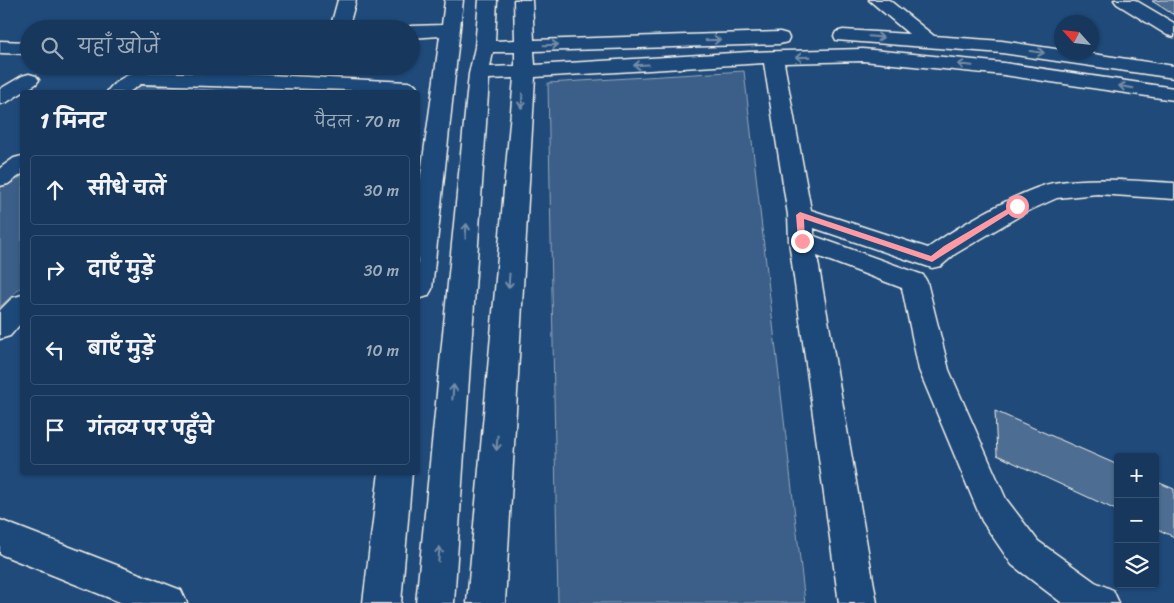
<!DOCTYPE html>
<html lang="hi">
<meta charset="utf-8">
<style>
body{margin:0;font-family:Sriracha,"Playpen Sans Deva",sans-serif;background:#203f62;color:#f1f3f6}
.controls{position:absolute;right:15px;bottom:15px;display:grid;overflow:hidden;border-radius:5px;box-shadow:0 1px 4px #0004}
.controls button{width:45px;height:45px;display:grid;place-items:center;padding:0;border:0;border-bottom:1px solid #365272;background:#17385c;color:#f1f3f6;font:25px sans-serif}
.compass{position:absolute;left:1054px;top:15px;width:45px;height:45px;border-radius:50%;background:#17385c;box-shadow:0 1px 4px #0004;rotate:297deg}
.stop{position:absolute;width:15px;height:15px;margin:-11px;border:4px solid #ff9aa2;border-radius:50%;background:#fff}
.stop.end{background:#ff9aa2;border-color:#fff;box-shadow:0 1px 5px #0008}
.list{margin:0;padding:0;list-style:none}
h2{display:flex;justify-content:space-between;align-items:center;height:65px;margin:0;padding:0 20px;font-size:21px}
h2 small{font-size:16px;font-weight:400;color:#9eacbb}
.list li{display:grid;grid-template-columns:32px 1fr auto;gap:15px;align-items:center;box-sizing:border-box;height:70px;margin:0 10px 10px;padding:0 10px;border:1px solid #365272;border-radius:5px}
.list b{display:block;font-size:19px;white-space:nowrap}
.list em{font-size:16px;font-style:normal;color:#9eacbb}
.icon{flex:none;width:28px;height:28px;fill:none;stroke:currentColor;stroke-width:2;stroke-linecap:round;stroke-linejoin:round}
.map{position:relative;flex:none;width:1174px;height:603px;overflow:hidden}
.search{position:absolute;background:#17385c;box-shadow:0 1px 4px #0004;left:20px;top:20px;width:400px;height:55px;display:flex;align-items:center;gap:12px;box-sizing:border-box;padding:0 18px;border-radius:28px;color:#9eacbb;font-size:19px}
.panel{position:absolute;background:#17385c;box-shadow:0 1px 4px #0004;left:20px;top:90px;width:400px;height:385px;border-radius:5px}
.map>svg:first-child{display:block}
.green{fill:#3a5f88;stroke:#97a8b8}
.building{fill:#4d6e92;stroke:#f4f1e8}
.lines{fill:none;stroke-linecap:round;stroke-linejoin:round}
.minor-casing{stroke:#f4f1e8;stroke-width:3}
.minor{fill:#1f4a7a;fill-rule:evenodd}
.oneway{stroke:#748da6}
.route{fill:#ff9aa2}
</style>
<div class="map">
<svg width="1174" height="603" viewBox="0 0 1174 603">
<rect width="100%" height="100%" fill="#1f4a7a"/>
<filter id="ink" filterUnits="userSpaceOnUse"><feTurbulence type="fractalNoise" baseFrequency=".02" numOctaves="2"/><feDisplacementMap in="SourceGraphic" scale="10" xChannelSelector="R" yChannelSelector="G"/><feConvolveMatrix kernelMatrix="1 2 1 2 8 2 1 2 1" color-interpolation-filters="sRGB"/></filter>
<g filter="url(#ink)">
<path class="green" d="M744,71L805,603H558L548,83Z
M138,85L225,91L223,92H128Z
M22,171V286L0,307V188Z"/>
<path class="building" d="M1161,0H1174V15L1152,1Z
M995,411L1118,465V511L997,455Z
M1155,481L1174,489V537L1155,528Z"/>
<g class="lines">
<defs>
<path id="minor" d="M338,0H356L348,29H330Z
M445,0H463L432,289L428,296L418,299V196L440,36L411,38V29H404L411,26L442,25Z
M479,0H497L495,41L515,40L514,0H532L534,40L780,32L787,34L789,38L787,42L780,44L534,51L535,65L749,52L863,49L1004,63L1174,88V100L1004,75L863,61L784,63L811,210L928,248C955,228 1020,190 1053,183C1093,176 1134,181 1174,183V199L1097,194L1057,198L1026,212L955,254L941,266L932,268L814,228V236L923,275L927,282L949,370L1006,499L1038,541L1095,582L1113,590L1119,603H1062L1012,565L982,521L919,370L902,288L817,256L877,603H839L789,241L788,215L764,63L535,77L505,603H467L514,78L489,79L454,603H416L469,74L475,47ZM493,52H515V66L490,67Z
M869,0H889L934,36L1002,41L1062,50V52H1080L1174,66V78L1002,53L836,40L834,36L836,32L843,30L909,34Z
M1114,0H1135L1174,23V37L1167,35L1117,4Z
M0,41L29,42V54L0,53Z
M136,72L247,74L408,82L415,84L418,88L415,92L141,84L129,92H107C112,83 126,75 136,72Z
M29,74L36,76L39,80L36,84L7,102L0,104V89L22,76Z
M22,156V174L8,184L0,186V168L14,158Z
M22,295V322L10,336L0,339V310L12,298Z
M379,472H412L401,603H363Z
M0,520L181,590L187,603H122L0,554Z"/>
</defs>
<use href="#minor" class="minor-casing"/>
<use href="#minor" class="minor"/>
</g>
<defs><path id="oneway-shaft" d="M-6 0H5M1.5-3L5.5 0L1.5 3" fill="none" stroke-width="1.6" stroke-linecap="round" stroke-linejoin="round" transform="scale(1.25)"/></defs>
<g class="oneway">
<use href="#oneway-shaft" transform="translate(876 37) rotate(5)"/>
<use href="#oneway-shaft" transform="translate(713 40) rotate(-2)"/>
<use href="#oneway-shaft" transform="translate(551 45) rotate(-2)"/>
<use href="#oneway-shaft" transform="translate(1037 52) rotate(8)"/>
<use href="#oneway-shaft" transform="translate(803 57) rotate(178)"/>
<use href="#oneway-shaft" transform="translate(641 65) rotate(177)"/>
<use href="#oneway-shaft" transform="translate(965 65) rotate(-174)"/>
<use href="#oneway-shaft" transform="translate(1126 87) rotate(-171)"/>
<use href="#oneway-shaft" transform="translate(522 101) rotate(94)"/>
<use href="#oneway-shaft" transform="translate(466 231) rotate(-85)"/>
<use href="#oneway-shaft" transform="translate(509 281) rotate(94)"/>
<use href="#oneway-shaft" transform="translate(453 392) rotate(-85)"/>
<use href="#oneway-shaft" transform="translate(497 443) rotate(94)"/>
<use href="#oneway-shaft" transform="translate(439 554) rotate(-85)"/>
</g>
</g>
<path class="route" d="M1014,205L1021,206L932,262L804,219L805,241L802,243L798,241L796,215L800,212L931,256L944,246Z"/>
</svg>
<div class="controls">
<button>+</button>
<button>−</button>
<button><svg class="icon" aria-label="layers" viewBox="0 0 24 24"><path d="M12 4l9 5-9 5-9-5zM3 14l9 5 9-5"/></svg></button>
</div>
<svg class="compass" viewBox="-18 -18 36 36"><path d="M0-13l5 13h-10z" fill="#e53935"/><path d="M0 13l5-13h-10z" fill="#9eacbb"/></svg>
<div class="stop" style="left:1017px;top:206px"></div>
<div class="stop end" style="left:802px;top:241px"></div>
<div class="search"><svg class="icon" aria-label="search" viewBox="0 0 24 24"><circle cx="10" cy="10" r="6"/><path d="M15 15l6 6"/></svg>यहाँ खोजें</div>
<section class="panel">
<h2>1 मिनट<small>पैदल · 70 m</small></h2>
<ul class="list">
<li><svg class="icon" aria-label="ahead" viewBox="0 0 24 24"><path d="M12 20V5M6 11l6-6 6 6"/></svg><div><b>सीधे चलें</b></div><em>30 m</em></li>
<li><svg class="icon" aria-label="right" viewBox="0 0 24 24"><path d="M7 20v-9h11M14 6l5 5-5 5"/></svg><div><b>दाएँ मुड़ें</b></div><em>30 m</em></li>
<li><svg class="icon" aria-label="left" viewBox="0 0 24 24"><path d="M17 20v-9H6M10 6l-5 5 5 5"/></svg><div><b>बाएँ मुड़ें</b></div><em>10 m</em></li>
<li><svg class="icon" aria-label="arrive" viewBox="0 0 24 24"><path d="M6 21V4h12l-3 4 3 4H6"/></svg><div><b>गंतव्य पर पहुँचे</b></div></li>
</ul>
</section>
</div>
